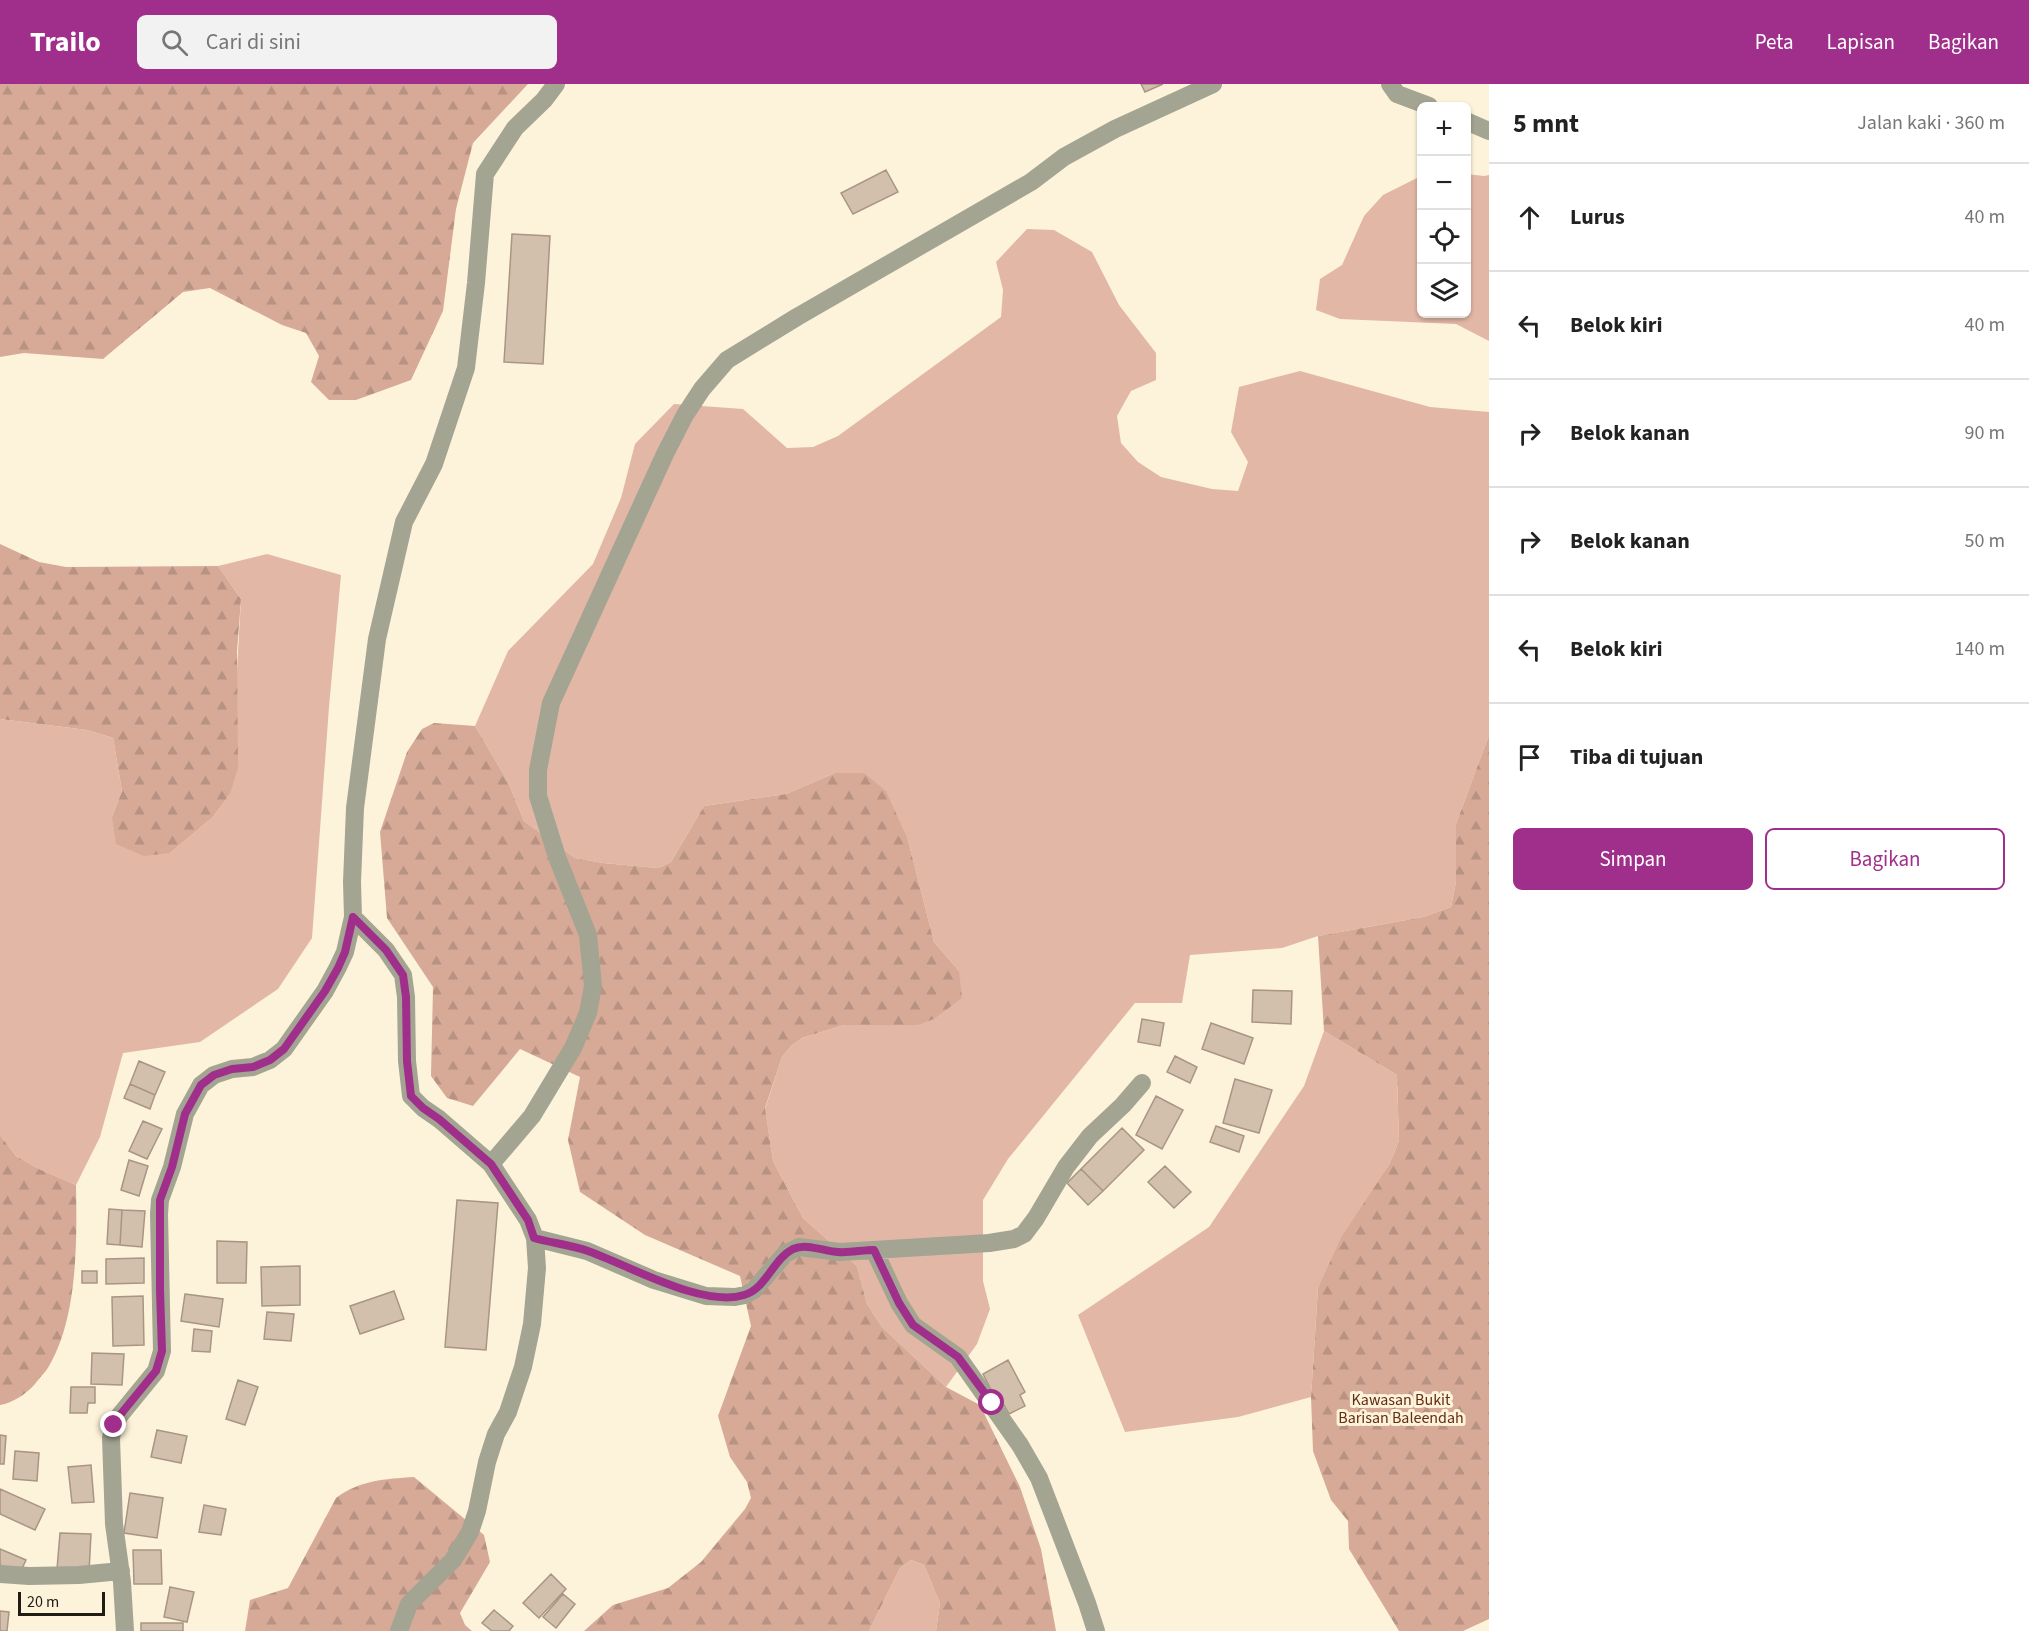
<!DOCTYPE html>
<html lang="id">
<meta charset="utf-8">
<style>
body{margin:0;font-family:"Source Sans 3",sans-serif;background:#f2f2f2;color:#222}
.controls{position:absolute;right:18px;top:18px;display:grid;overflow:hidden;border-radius:9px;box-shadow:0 2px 4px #0004}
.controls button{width:54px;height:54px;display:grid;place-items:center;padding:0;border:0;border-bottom:2px solid #e0e0e0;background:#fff;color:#222;font:30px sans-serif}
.scale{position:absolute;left:18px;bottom:15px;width:87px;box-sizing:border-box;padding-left:6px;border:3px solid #201c14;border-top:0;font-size:16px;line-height:21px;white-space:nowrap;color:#201c14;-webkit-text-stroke:4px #fdf3db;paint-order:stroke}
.stop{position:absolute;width:18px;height:18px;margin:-14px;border:4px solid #a02f8b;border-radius:50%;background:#fff}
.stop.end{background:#a02f8b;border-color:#fff;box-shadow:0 2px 6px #0008}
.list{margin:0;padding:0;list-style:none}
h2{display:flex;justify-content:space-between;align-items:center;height:78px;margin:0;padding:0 24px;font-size:26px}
h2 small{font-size:20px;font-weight:400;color:#767676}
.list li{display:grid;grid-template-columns:39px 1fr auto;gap:18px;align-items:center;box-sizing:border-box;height:108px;padding:0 24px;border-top:2px solid #e0e0e0}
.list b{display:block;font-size:22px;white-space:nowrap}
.list em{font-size:20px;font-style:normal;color:#767676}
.actions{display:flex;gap:12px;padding:18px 24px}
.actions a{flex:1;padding:14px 0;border:2px solid #a02f8b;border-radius:9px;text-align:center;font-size:21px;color:#a02f8b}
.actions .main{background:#a02f8b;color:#fff}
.icon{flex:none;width:33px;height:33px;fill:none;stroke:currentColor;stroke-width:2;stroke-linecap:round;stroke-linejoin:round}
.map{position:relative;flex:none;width:1489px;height:1547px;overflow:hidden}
header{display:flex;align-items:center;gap:36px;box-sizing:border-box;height:84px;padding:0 30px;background:#a02f8b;color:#fff}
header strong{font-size:28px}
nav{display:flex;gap:33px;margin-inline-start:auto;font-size:21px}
.search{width:420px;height:54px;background:#f2f2f2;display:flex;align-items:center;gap:15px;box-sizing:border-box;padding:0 21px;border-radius:9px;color:#767676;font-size:22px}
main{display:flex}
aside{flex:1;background:#fff}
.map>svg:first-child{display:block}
.grass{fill:#e2b7a6}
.forest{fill:url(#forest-firs)}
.building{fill:#d2bfac;stroke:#a89584;stroke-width:1.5}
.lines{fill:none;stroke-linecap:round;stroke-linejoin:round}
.minor{stroke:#a3a492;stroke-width:18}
.route{stroke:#a02f8b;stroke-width:8}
.labels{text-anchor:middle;stroke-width:6;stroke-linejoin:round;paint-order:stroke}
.park-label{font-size:16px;fill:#642c12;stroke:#fdf3db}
</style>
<header>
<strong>Trailo</strong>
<div class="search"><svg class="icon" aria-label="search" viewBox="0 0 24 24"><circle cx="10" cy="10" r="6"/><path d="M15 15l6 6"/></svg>Cari di sini</div>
<nav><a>Peta</a><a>Lapisan</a><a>Bagikan</a></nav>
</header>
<main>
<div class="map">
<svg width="1489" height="1547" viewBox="0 0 1489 1547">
<defs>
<pattern id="forest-firs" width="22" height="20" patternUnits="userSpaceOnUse" patternTransform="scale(1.5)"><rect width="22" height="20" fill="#d7aa98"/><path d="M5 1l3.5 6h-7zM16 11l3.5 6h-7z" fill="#b89282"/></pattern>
</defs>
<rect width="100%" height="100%" fill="#fdf3db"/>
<path class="grass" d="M1467,90L1484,92L1489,91V257L1456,240L1340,235L1316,226L1320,195L1342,181L1364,132L1383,111L1421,92L1422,230H1466Z
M1027,145L1054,146L1092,168L1119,221L1156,269V296L1131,307L1117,332L1121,359L1138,378L1161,393L1212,405L1238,407L1248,378L1231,348L1239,303L1300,287L1430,323L1489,328V651L1456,740V798L1451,823L1423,833L1318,852L1282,864L1190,871L1182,919H1135L1008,1075L983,1116V1197L990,1225L977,1260L946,1303L882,1243L867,1220L857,1182L803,1134L773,1077L765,1025L782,973L791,962L802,954L844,941H918L959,887L934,858L908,756L835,689L786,710L704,722L671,778L658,784L603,779L575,774L524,737L508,698L475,642L508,567L593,480L621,414L635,360L674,320L743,325L787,364L813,363L838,352L1001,233L1003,206L996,178Z
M267,470L341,491L329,623L312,854L278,905L200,958L123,969L100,1053L76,1101L39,1085L16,1072L0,1051V635L87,646L113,654L122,707L112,733L170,769L213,733L230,710L241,515L218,482Z
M1324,947L1397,991L1399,1057L1389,1081L1318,1204L1311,1313L1238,1333L1125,1348L1078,1231L1209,1143L1304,1002Z
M911,1476L924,1481L940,1519L936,1547H869L900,1484Z"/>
<path class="forest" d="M0,0H528L473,59L456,125L443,227L411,296L356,316H329L311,298L319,272L306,249L282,241L210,204L183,208L103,275L24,269L0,273Z
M0,460L39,478L66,483L218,482L241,515L237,568L238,684L230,710L213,733L170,769L144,772L116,760L112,733L122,707L113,654L87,646L0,635Z
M434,639L475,642L508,698L524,737L575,774L603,779L658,784L671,778L704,722L786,710L835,689H864L886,707L908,756L934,858L959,887L962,914L934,935L918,941H844L802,954L791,962L782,973L765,1024L773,1077L803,1134L857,1182L867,1220L882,1243L946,1303L980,1321L1020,1403L1041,1465L1056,1547H936L940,1519L924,1481L911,1476L900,1484L869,1547H584L613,1521L668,1504L701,1478L745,1425L751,1414L747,1398L730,1373L718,1332L751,1242L740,1192L645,1151L580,1108L568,1056L580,993L520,965L473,1022L447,1014L431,992L433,903L387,834L380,748L407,668L422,645Z
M1489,651V1535L1463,1547H1399L1349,1465L1348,1437L1331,1416L1313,1367L1311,1313L1318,1204L1342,1152L1389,1081L1399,1057L1397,991L1324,947L1318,852L1423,833L1451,823L1456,798V740Z
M0,1051L16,1072L39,1085L76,1101C77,1156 78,1233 49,1282C46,1288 39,1294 35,1300C26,1310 13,1319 0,1321Z
M414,1393L484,1451L490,1478L460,1529L465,1541L472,1547H245L250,1516L288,1504L336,1414C360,1396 385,1395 414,1393Z"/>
<path class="building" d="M1141,0H1163L1145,8Z
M886,86L898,108L853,130L841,109Z
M512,150L550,152L543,280L504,278Z
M1253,906L1292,907L1291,940L1252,938Z
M1142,935L1164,939L1160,962L1138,958Z
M1211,939L1253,954L1244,980L1202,965Z
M1175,972L1197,983L1190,999L1167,988Z
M139,977L165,988L155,1011L130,1000Z
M1235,995L1272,1006L1259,1049L1223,1039Z
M130,1000L155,1011L150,1025L124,1014Z
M1156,1012L1183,1026L1162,1065L1136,1051Z
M143,1037L162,1045L147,1075L129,1067Z
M1216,1042L1244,1052L1239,1068L1210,1058Z
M1122,1044L1144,1066L1103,1107L1081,1085Z
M129,1076L148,1082L139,1112L121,1106Z
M1165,1082L1191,1108L1174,1124L1148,1098Z
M1081,1085L1103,1107L1088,1121L1067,1099Z
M457,1116L498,1119L486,1266L445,1263Z
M109,1125L122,1126L120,1161L107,1160Z
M122,1126L145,1127L142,1163L120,1161Z
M217,1157L247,1158L246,1199H217Z
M144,1174V1199L106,1200V1175Z
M300,1182V1221L262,1222L261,1183Z
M82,1187H97V1199H82Z
M394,1207L404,1235L360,1250L350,1222Z
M185,1210L223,1215L219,1243L181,1237Z
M143,1212L144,1261L113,1262L112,1213Z
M267,1228L294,1230L291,1257L264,1255Z
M194,1245L212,1247L210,1268L192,1267Z
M92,1269L124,1270L122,1301L91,1300Z
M1008,1276L1025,1308L1020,1311L1025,1322L1009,1330L1004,1321L1000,1323L983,1290Z
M238,1296L258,1303L245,1341L226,1335Z
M71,1303H95V1319H88L87,1329H70Z
M157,1346L187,1352L181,1379L151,1373Z
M0,1351L6,1352L4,1380H0Z
M15,1367L39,1369L37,1397L13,1395Z
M91,1381L94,1418L72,1419L68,1383Z
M0,1405L45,1425L35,1446L0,1430Z
M130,1409L163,1414L157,1454L124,1449Z
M204,1421L226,1425L221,1451L199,1448Z
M60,1449L91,1450L89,1488L57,1485Z
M0,1465L26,1476L20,1489L0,1481Z
M133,1466H161L162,1500H134Z
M551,1490L566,1505L539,1534L523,1519Z
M170,1503L194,1508L187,1538L164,1533Z
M563,1510L575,1520L556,1544L543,1533Z
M494,1526L513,1542L509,1547H492L482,1539Z
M0,1527L9,1528L7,1547H0Z
M141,1539H183V1547H141Z"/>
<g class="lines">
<path class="minor" d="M1390,0L1397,10L1429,22
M1466,37L1489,47
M353,833L386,866L403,891L406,913L407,977L411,1012L423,1024L439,1035L491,1080L528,1136L535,1154L537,1184L532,1240L523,1283L508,1328L496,1350L487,1378L477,1427L470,1448L453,1476L409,1520L399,1547
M491,1080L532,1032L573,964L588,929L593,902L588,851L557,773L538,712V686L551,619L665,370L685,331L702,305L727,276L797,233L1031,98L1064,73L1115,45L1213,0
M535,1154L587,1167L654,1196L706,1212L735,1213L745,1211L754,1206L785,1170L799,1163L840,1168L989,1159L1014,1155L1024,1150L1036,1134L1066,1083L1090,1052L1123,1021L1142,999
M874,1166L899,1219L913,1241L958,1273L1020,1361L1039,1394L1087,1519L1096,1547
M0,1490L29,1492L79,1491L121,1487
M125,1547L122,1498L114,1440L111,1354L114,1341L120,1331L156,1287L162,1267L159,1130L160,1116L172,1083L185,1030L201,1001L214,991L232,985L253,983L270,976L284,965L325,907L338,883L345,868L353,833L352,798L355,724L377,555L404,438L434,380L466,284L476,199L485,90L515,44L544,16L556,0"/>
</g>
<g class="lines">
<path class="route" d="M114,1341L120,1331L156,1287L162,1267L160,1206V1116L172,1083L185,1030L201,1001L214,991L232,985L253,983L270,976L284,965L325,907L338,884L345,868L353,833L386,866L403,891L406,913L407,977L411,1012L423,1024L439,1035L491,1080L528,1136L534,1154C552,1159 571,1161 588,1167C628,1181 702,1224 744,1211C766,1205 773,1175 793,1165C806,1159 824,1167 838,1168C850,1169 862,1166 874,1166L899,1219L913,1241L958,1273L992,1319"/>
</g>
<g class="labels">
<g class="park-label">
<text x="1401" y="1321">Kawasan Bukit<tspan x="1401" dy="18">Barisan Baleendah</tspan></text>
</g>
</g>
</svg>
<div class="controls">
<button>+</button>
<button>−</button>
<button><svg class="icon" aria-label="locate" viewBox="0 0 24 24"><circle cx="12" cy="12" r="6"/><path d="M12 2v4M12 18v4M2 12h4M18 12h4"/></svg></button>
<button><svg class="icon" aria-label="layers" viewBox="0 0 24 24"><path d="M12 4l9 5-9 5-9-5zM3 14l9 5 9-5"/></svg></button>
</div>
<div class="scale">20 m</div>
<div class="stop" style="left:992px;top:1319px"></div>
<div class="stop end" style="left:114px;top:1341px"></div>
</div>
<aside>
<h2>5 mnt<small>Jalan kaki · 360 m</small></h2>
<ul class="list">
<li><svg class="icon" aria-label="ahead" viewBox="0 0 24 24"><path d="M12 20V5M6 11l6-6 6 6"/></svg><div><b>Lurus</b></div><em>40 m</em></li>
<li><svg class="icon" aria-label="left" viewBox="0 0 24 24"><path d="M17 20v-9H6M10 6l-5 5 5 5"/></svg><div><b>Belok kiri</b></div><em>40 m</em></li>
<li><svg class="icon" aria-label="right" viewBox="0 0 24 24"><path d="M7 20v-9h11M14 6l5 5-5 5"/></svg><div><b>Belok kanan</b></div><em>90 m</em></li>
<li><svg class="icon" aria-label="right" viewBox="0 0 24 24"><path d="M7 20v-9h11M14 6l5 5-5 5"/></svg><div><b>Belok kanan</b></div><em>50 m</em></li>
<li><svg class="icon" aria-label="left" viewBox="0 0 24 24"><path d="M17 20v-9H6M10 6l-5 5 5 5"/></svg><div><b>Belok kiri</b></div><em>140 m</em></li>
<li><svg class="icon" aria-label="arrive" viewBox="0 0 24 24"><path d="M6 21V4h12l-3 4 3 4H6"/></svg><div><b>Tiba di tujuan</b></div></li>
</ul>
<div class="actions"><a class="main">Simpan</a><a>Bagikan</a></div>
</aside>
</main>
